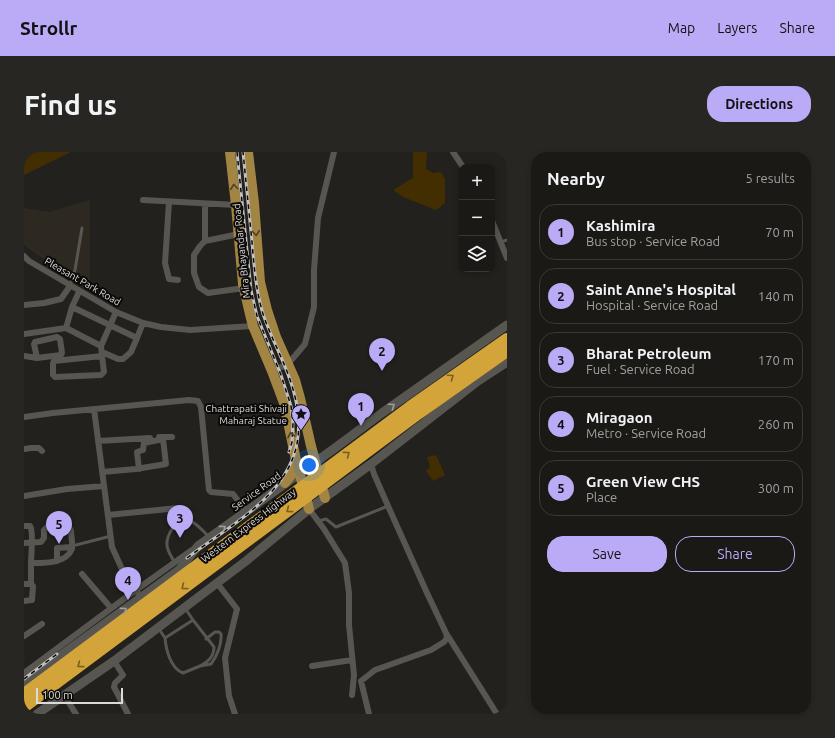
<!DOCTYPE html>
<meta charset="utf-8">
<style>
body{margin:0;font-family:Ubuntu,sans-serif;background:#272623;color:#f1f3f6}
.controls{position:absolute;right:12px;top:12px;display:grid;overflow:hidden;border-radius:8px;box-shadow:0 2px 6px #0003}
.controls button{width:36px;height:36px;display:grid;place-items:center;padding:0;border:0;border-bottom:1px solid #383835;background:#1a1916;color:#f1f3f6;font:20px sans-serif}
.scale{position:absolute;left:12px;bottom:10px;width:87px;box-sizing:border-box;padding-left:4px;border:2px solid #dddbd9;border-top:0;font-size:11px;line-height:14px;white-space:nowrap;color:#dddbd9;-webkit-text-stroke:3px #0b0a09;paint-order:stroke}
.you{position:absolute;left:285px;top:313px;width:14px;height:14px;margin:-10px;border:3px solid #fff;border-radius:50%;background:#1a73e8;box-shadow:0 0 0 6px #1a73e833}
.badge{display:grid;place-items:center;width:26px;height:26px;border-radius:50%;background:#bbaaf6;color:#111;font-size:13px;font-weight:700}
.pin{position:absolute;translate:-50% -33px;filter:drop-shadow(0 1px 2px #0008)}
.pin::after{content:'';position:absolute;top:21px;width:14px;height:12px;background:inherit;clip-path:polygon(0 0,100% 0,50% 100%)}
.list{margin:0;padding:0;list-style:none}
h2{display:flex;justify-content:space-between;align-items:center;height:52px;margin:0;padding:0 16px;font-size:17px}
h2 small{font-size:13px;font-weight:400;color:#9fa0a1}
.list li{display:grid;grid-template-columns:26px 1fr auto;gap:12px;align-items:center;box-sizing:border-box;height:56px;margin:0 8px 8px;padding:0 8px;border:1px solid #383835;border-radius:16px}
.list b{display:block;font-size:15px;white-space:nowrap}
.list p{margin:0;font-size:13px;white-space:nowrap;color:#9fa0a1}
.list em{font-size:13px;font-style:normal;color:#9fa0a1}
.actions{display:flex;gap:8px;padding:12px 16px}
.actions a{flex:1;padding:9px 0;border:1px solid #bbaaf6;border-radius:16px;text-align:center;font-size:14px;color:#bbaaf6}
.actions .main{background:#bbaaf6;color:#111}
.icon{flex:none;width:22px;height:22px;fill:none;stroke:currentColor;stroke-width:2;stroke-linecap:round;stroke-linejoin:round}
.map{position:relative;flex:none;width:483px;height:562px;overflow:hidden;border-radius:16px}
header{display:flex;align-items:center;gap:24px;box-sizing:border-box;height:56px;padding:0 20px;background:#bbaaf6;color:#111}
header strong{font-size:19px}
nav{display:flex;gap:22px;margin-inline-start:auto;font-size:14px}
.intro{display:flex;align-items:center;justify-content:space-between;box-sizing:border-box;height:96px;padding:0 24px}
h1{margin:0;font-size:28px}
.button{padding:10px 18px;border-radius:16px;background:#bbaaf6;color:#111;font-size:14px;font-weight:700}
main{display:flex;gap:24px;padding:0 24px}
aside{flex:1;background:#1a1916;border-radius:16px;box-shadow:0 2px 6px #0003}
.map>svg:first-child{display:block}
.built{fill:#2e2920}
.green{fill:#422e00}
.lines{fill:none;stroke-linecap:round;stroke-linejoin:round}
.lane{stroke:#585651;stroke-width:3}
.street{stroke:#585651;stroke-width:6}
.secondary{stroke:#585651;stroke-width:9}
.primary{stroke:#a28543;stroke-width:10}
.highway{stroke:#d3a439;stroke-width:12}
.rail-casing{stroke:#c3c1bf;stroke-width:3}
.rail{stroke:#0b0a09;stroke-width:1.5;stroke-dasharray:4.5;stroke-linecap:butt}
.oneway{stroke:#4f4123}
.oneway2{stroke:#795f23}
.oneway3{stroke:#a19f9c}
.labels{text-anchor:middle;stroke-width:4;stroke-linejoin:round;paint-order:stroke}
.street-label{font-size:10px;fill:#dddbd9;stroke:#0b0a09}
.poi-label{font-size:10px;fill:#dddbd9;stroke:#0b0a09;text-anchor:end}
</style>
<header>
<strong>Strollr</strong>
<nav><a>Map</a><a>Layers</a><a>Share</a></nav>
</header>
<div class="intro"><h1>Find us</h1><a class="button">Directions</a></div>
<main>
<div class="map">
<svg width="483" height="562" viewBox="0 0 483 562">
<rect width="100%" height="100%" fill="#23211d"/>
<path class="built" d="M66,48V141L0,93V56L25,60Z"/>
<path class="green" d="M0,0H47L0,23Z
M389,0H402L403,2L402,17L409,21L417,20L421,27V51L412,58L379,45L369,38L389,26Z
M412,303L421,323L409,329L402,319L406,315L403,305Z"/>
<g class="lines">
<path class="lane" d="M477,90L483,88
M46,134L51,118L58,76
M294,369L302,367L312,375L364,354
M52,393L87,384
M151,411C143,398 139,391 148,377C159,357 174,373 184,384
M161,456L169,468
M135,477L141,486
M176,514C184,510 190,505 190,495L169,468L141,486C142,497 146,516 159,521L176,514L187,512C193,504 198,492 197,482L195,480H191L182,487"/>
<path class="street" d="M429,0L439,15
M119,48L212,53
M145,50L141,111L145,127L154,128
M181,52V89
M468,69L483,106
M215,82L181,89L176,94L170,103V121L175,135L184,141L220,136
M0,104L5,109L92,160L119,171L137,175L166,178L229,174
M55,140L48,155L42,176L77,194
M0,153L20,151L37,147L46,134
M48,155L113,186L107,200L99,207H94L78,200
M0,182L42,176
M113,186L119,171
M0,204L13,206L37,203L38,201L36,187L33,185L11,190L10,192L13,206
M78,204L80,220L77,223L31,225L29,223V211L30,209L78,204L77,194L92,160
M248,219L264,212L281,192L290,155V118L294,66L310,0
M70,257L88,395L98,417L114,441
M0,265L29,261L165,248L174,249L177,255L185,338L187,340L209,342L222,359
M135,285H148
M74,289L126,286
M0,297L7,296H15L18,299
M347,312L350,322L364,354L403,441L422,481L473,562
M78,320L112,317L142,312L139,287L120,291L119,298L113,300L115,317
M0,344L43,337L80,334
M285,357L300,377L321,411L325,441V473L330,523L328,543
M84,363L154,356
M0,374H6C10,380 7,403 7,411C19,411 42,412 48,397C49,392 47,384 47,378L43,374L23,375L20,378V386L17,390L0,391
M33,409V396L48,395
M58,422L87,456
M193,431L213,457L201,506L205,544L211,562
M0,432H7L9,434L8,448L0,449
M7,432V411
M0,484L18,472
M90,509L99,523L91,531L90,535L104,562
M288,514L328,508
M0,521L112,438L168,398
M40,543L52,562
M345,562L337,529L351,518L407,498L420,490L423,486L422,481"/>
<path class="secondary" d="M0,530L155,418L174,394L311,296L358,261L483,173
M13,562L90,509L222,409L285,357L347,312L454,229L483,210"/>
<path class="primary" d="M206,0L212,53L219,132L226,162L229,174L248,219L260,251L272,308L285,357
M224,0L230,51L236,130L243,158L252,185L271,228L276,246L287,294L301,346
M261,331L267,323L272,308"/>
<path class="highway" d="M0,542L386,255L483,187
M0,555L395,261L483,199"/>
<defs>
<path id="rail" d="M213,0L227,138L233,164L257,223L267,254L269,271L268,290L265,300
M163,406C222,362 294,328 270,241C263,213 248,189 239,162C232,139 230,114 228,90C225,60 222,30 219,0
M0,527L33,502"/>
</defs>
<use href="#rail" class="rail-casing"/>
<use href="#rail" class="rail"/>
</g>
<defs><path id="oneway-chevron" d="M-2-3.5L2.5 0L-2 3.5" fill="none" stroke-width="1.6" stroke-linecap="round" stroke-linejoin="round"/></defs>
<g class="oneway">
<use href="#oneway-chevron" transform="translate(210 35) rotate(-97)"/>
<use href="#oneway-chevron" transform="translate(232 81) rotate(85)"/>
<use href="#oneway-chevron" transform="translate(267 283) rotate(-102)"/>
</g>
<g class="oneway2">
<use href="#oneway-chevron" transform="translate(427 225) rotate(-35)"/>
<use href="#oneway-chevron" transform="translate(323 302) rotate(-37)"/>
<use href="#oneway-chevron" transform="translate(265 358) rotate(143)"/>
<use href="#oneway-chevron" transform="translate(160 435) rotate(143)"/>
<use href="#oneway-chevron" transform="translate(56 513) rotate(143)"/>
</g>
<g class="oneway3">
<use href="#oneway-chevron" transform="translate(368 254) rotate(-35)"/>
<use href="#oneway-chevron" transform="translate(199 376) rotate(-36)"/>
<use href="#oneway-chevron" transform="translate(100 458) rotate(-36)"/>
</g>
<defs>
<symbol id="sight-pin" viewBox="-11 -11 22 30"><path d="M0 17L-7.5 6A9.5 9.5 0 1 1 7.5 6Z" fill="#bbaaf6" stroke="#0b0a09"/><path d="M0-6L1.8-2.2L6-1.7L2.9 1.2L3.7 5.4L0 3.3L-3.7 5.4L-2.9 1.2L-6-1.7L-1.8-2.2Z" fill="#111"/></symbol>
</defs>
<g fill-rule="evenodd">
<use href="#sight-pin" x="266" y="251" width="22" height="30"/>
</g>
<g class="labels">
<g class="street-label">
<text transform="translate(217 99) rotate(-96)" y="4">Mira Bhayandar Road</text>
<text transform="translate(59 129) rotate(30)" y="4">Pleasant Park Road</text>
<text transform="translate(232 339) rotate(-36)" y="4">Service Road</text>
<text transform="translate(224 373) rotate(-37)" y="4">Western Express Highway</text>
</g>
<g class="poi-label">
<text x="263" y="260">Chattrapati Shivaji<tspan x="263" dy="12">Maharaj Statue</tspan></text>
</g>
</g>
</svg>
<div class="controls">
<button>+</button>
<button>−</button>
<button><svg class="icon" aria-label="layers" viewBox="0 0 24 24"><path d="M12 4l9 5-9 5-9-5zM3 14l9 5 9-5"/></svg></button>
</div>
<div class="scale">100 m</div>
<div class="you"></div>
<div class="pin badge" style="left:337px;top:274px">1</div>
<div class="pin badge" style="left:358px;top:219px">2</div>
<div class="pin badge" style="left:156px;top:386px">3</div>
<div class="pin badge" style="left:104px;top:448px">4</div>
<div class="pin badge" style="left:35px;top:392px">5</div>
</div>
<aside>
<h2>Nearby<small>5 results</small></h2>
<ul class="list">
<li><span class="badge">1</span><div><b>Kashimira</b><p>Bus stop · Service Road</p></div><em>70 m</em></li>
<li><span class="badge">2</span><div><b>Saint Anne's Hospital</b><p>Hospital · Service Road</p></div><em>140 m</em></li>
<li><span class="badge">3</span><div><b>Bharat Petroleum</b><p>Fuel · Service Road</p></div><em>170 m</em></li>
<li><span class="badge">4</span><div><b>Miragaon</b><p>Metro · Service Road</p></div><em>260 m</em></li>
<li><span class="badge">5</span><div><b>Green View CHS</b><p>Place</p></div><em>300 m</em></li>
</ul>
<div class="actions"><a class="main">Save</a><a>Share</a></div>
</aside>
</main>
